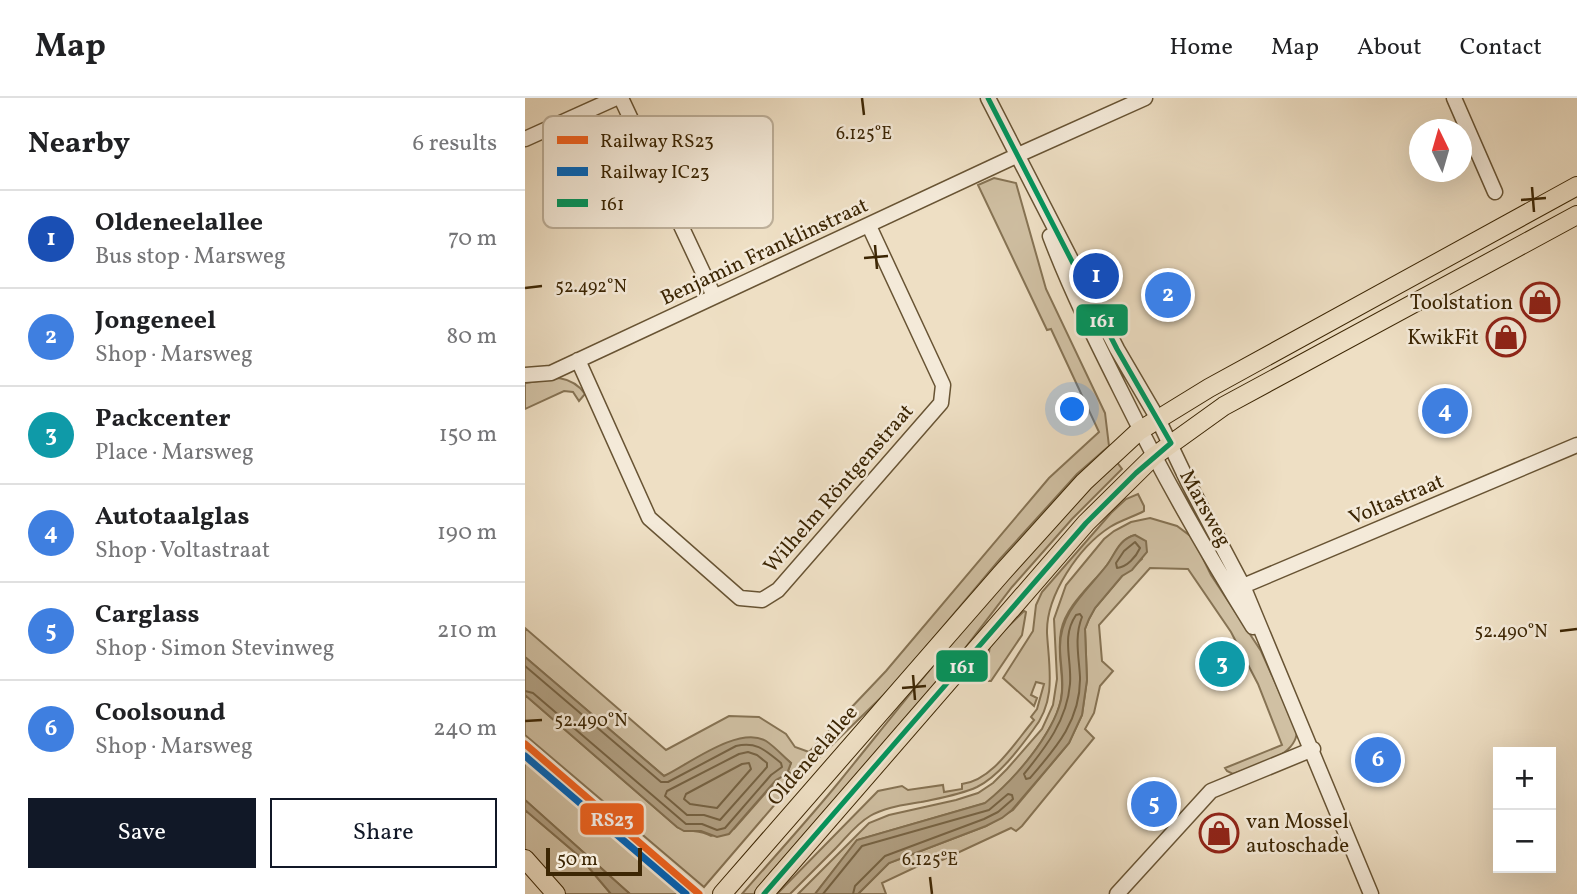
<!DOCTYPE html>
<meta charset="utf-8">
<style>
body{margin:0;font-family:Vollkorn,serif;background:#f6f6f6;color:#202124}
.controls{position:absolute;right:21px;bottom:21px;display:grid;overflow:hidden;border-radius:0px;box-shadow:0 7px 28px #0002}
.controls button{width:63px;height:63px;display:grid;place-items:center;padding:0;border:0;border-bottom:2px solid #e0e0e0;background:#fff;color:#202124;font:35px sans-serif}
.compass{position:absolute;left:884px;top:21px;width:63px;height:63px;border-radius:50%;background:#fff;box-shadow:0 7px 28px #0002;rotate:355deg}
.scale{position:absolute;left:21px;bottom:18px;width:96px;box-sizing:border-box;padding-left:7px;border:4px solid #3c2604;border-top:0;font-size:19px;line-height:24px;white-space:nowrap;color:#3c2604;-webkit-text-stroke:5px #f4ead9;paint-order:stroke}
.you{position:absolute;left:548px;top:312px;width:24px;height:24px;margin:-18px;border:5px solid #fff;border-radius:50%;background:#1a73e8;box-shadow:0 0 0 10px #1a73e833}
.badge{display:grid;place-items:center;width:46px;height:46px;border-radius:50%;background:#111827;color:#fff;font-size:23px;font-weight:700}
.pin{position:absolute;translate:-50% -50%;border:4px solid #fff;box-shadow:0 2px 7px #0006}
.list{margin:0;padding:0;list-style:none}
h2{display:flex;justify-content:space-between;align-items:center;height:91px;margin:0;padding:0 28px;font-size:30px}
h2 small{font-size:23px;font-weight:400;color:#757577}
.list li{display:grid;grid-template-columns:46px 1fr auto;gap:21px;align-items:center;box-sizing:border-box;height:98px;padding:0 28px;border-top:2px solid #e0e0e0}
.list b{display:block;font-size:26px;white-space:nowrap}
.list p{margin:0;font-size:23px;white-space:nowrap;color:#757577}
.list em{font-size:23px;font-style:normal;color:#757577}
.actions{display:flex;gap:14px;padding:21px 28px}
.actions a{flex:1;padding:16px 0;border:2px solid #111827;border-radius:0px;text-align:center;font-size:24px;color:#111827}
.actions .main{background:#111827;color:#fff}
.map{position:relative;flex:none;width:1052px;height:796px;overflow:hidden}
header{display:flex;align-items:center;gap:42px;box-sizing:border-box;height:98px;padding:0 35px;background:#fff;border-bottom:2px solid #e0e0e0}
header strong{font-size:33px}
nav{display:flex;gap:38px;margin-inline-start:auto;font-size:24px}
main{display:flex}
aside{flex:1;background:#fff}
.map>svg:first-child{display:block}
.green{fill:#d0c0a3;stroke:#867354;stroke-width:2}
.water{fill:#b1a083;stroke:#826f50;stroke-width:2}
.lines{fill:none;stroke-linecap:round;stroke-linejoin:round}
.shore{stroke:#766344;stroke-width:2}
.minor-casing{stroke:#685434;stroke-width:17}
.major-casing{stroke:#3c2604;stroke-width:20}
.minor{stroke:#f4ead9;stroke-width:14}
.major{stroke:#eedfc4;stroke-width:18}
.bus-1-casing{stroke:#f4ead9;stroke-width:10}
.bus-1{stroke:#00965e;stroke-width:5}
.rail-1-casing{stroke:#f4ead9;stroke-width:12}
.rail-2-casing{stroke:#f4ead9;stroke-width:12}
.rail-1{stroke:#f26522;stroke-width:7}
.rail-2{stroke:#0065bd;stroke-width:7}
.ticks{fill:none;stroke:#3c2604;stroke-width:2.5}
.labels{text-anchor:middle;stroke-width:5;stroke-linejoin:round;paint-order:stroke}
.street-label{font-size:21px;fill:#3c2604;stroke:#f4ead9}
.poi-label{font-size:21px;fill:#3c2604;stroke:#f4ead9;text-anchor:end}
.key{fill:#f4ead9;stroke:#bdaf99;stroke-width:2}
.key-label{font-size:19px;fill:#3c2604}
.ticks-label{font-size:18px;text-anchor:middle;fill:#3c2604;stroke:#f4ead9;stroke-width:5;stroke-linejoin:round;paint-order:stroke}
.line-badge{stroke:#f4ead9;stroke-width:2.5}
.badge-label{font-size:19px;text-anchor:middle;font-weight:bold;fill:#fff}
</style>
<header>
<strong>Map</strong>
<nav><a>Home</a><a>Map</a><a>About</a><a>Contact</a></nav>
</header>
<main>
<aside>
<h2>Nearby<small>6 results</small></h2>
<ul class="list">
<li><span class="badge" style="background:#1a4fb4">1</span><div><b>Oldeneelallee</b><p>Bus stop · Marsweg</p></div><em>70 m</em></li>
<li><span class="badge" style="background:#3f7fe0">2</span><div><b>Jongeneel</b><p>Shop · Marsweg</p></div><em>80 m</em></li>
<li><span class="badge" style="background:#0f9aa8">3</span><div><b>Packcenter</b><p>Place · Marsweg</p></div><em>150 m</em></li>
<li><span class="badge" style="background:#3f7fe0">4</span><div><b>Autotaalglas</b><p>Shop · Voltastraat</p></div><em>190 m</em></li>
<li><span class="badge" style="background:#3f7fe0">5</span><div><b>Carglass</b><p>Shop · Simon Stevinweg</p></div><em>210 m</em></li>
<li><span class="badge" style="background:#3f7fe0">6</span><div><b>Coolsound</b><p>Shop · Marsweg</p></div><em>240 m</em></li>
</ul>
<div class="actions"><a class="main">Save</a><a>Share</a></div>
</aside>
<div class="map">
<svg width="1052" height="796" viewBox="0 0 1052 796">
<rect width="100%" height="100%" fill="#eedfc4"/>
<filter id="stains"><feTurbulence type="fractalNoise" baseFrequency=".00286" numOctaves="4"/><feColorMatrix values="0 0 0 0 .2 0 0 0 0 .09 0 0 0 0 .02 0 0 0 .5 -.17"/></filter>
<radialGradient id="worn" r=".72"><stop offset=".6" stop-color="#630" stop-opacity="0"/><stop offset="1" stop-color="#630" stop-opacity=".3"/></radialGradient>
<path class="green" d="M469,80L491,85L521,191L580,315L584,348L552,376L475,461L369,587L270,683L179,789L0,637V597L152,729C164,735 174,731 186,738L209,731L252,682L263,673L266,665L240,643L139,678L0,559V530L141,652L204,618L234,619L261,636L270,649L284,654L361,573L524,380L574,334L526,231L522,232L453,87Z
M34,280C46,282 54,287 60,296L54,303L48,294L39,293L0,311V285Z
M591,363L597,371L547,421L487,489L424,571L229,796H217C249,759 283,722 314,684C403,574 490,462 591,363Z
M613,396L619,408V413C608,419 596,422 585,429C554,449 521,497 522,535C524,570 532,602 508,632C494,651 474,678 452,689C435,697 415,700 396,704C379,707 360,709 345,718C331,726 321,740 310,751C295,766 280,781 265,796H252L353,693L377,688L383,692L418,687L419,694L437,691V686C468,682 490,644 509,622L506,619L512,611L519,586L511,584L506,597L512,600L509,608L478,580L508,533L511,507L517,494L586,415L601,401Z
M625,420L652,428L668,440L686,477L736,553L772,633C771,660 729,667 708,676L702,673L700,670L757,647L733,586L706,534L663,471L625,470L574,527L577,563L588,573L575,588L569,615L560,631L569,640L497,728L491,733L486,730L413,764L410,760L357,785L361,796H333L364,765L461,728L488,712L544,645L557,617L562,582L560,531L564,521L570,510L597,478L617,461L610,437C594,441 591,456 582,467C567,487 541,507 536,533C530,566 546,587 529,622C513,653 487,684 461,705L332,742L290,796H273L344,725L364,717L431,702L453,695L468,685L482,671L517,631L528,607L532,581L529,521L541,487L579,441L589,433L606,424Z
M499,513L501,514L497,537L466,583H463L461,581L465,546Z
M0,654L155,787L164,796H105L0,702Z
M0,712L54,758L86,796H40L0,751Z"/>
<path class="water" d="M610,437L621,443L622,454L607,472L597,478L570,510L564,521L560,531L562,582L557,617L544,645L528,664L487,712L477,720L461,728L364,765L333,796H290L332,742L460,705C489,682 527,638 536,602C540,584 535,567 535,549C535,513 562,493 582,467C590,456 594,441 610,437Z
M0,559L139,678C164,666 214,627 241,643C249,648 258,658 266,665L263,673L266,676L263,679L260,677L251,682L204,736L192,739L176,733H159L152,729L0,597Z
M0,702L105,796H86L54,758L0,712Z"/>
<g class="lines">
<path class="shore" d="M610,444L615,450C611,459 602,469 592,470L591,465L599,453Z
M555,516L557,519C549,539 554,559 555,579C556,622 531,650 505,680L501,681L499,676C521,649 542,622 545,586C547,561 536,539 551,517Z
M0,568L136,684H143L211,648C232,643 241,653 256,665L257,669L246,677L200,730L192,732L177,726H161L8,595L0,593
M223,654L232,657L242,665V669L195,722L179,717H162L140,698L142,693L214,656Z
M224,665L226,671L192,710L165,706L159,701L161,696L217,666Z
M298,796L337,748L464,712L483,696L487,697L488,701L473,714L459,721L360,758L330,788L328,796"/>
<defs>
<path id="minor" d="M96,0L189,198
M463,0L592,251L633,321L663,384L718,488L846,796
M929,0L970,94
M0,41L91,0
M525,138C545,191 570,241 596,293C636,374 680,452 728,529
M53,262L124,420L215,500L237,502L253,492L416,305L418,287L344,128
M0,277L26,275L493,57L620,0
M711,491L1052,347
M592,796L686,693L788,651"/>
<path id="major" d="M0,761L31,796
M197,796L476,476L559,384L614,333L684,290L1052,88
M239,796L561,425L628,359L699,308L1052,117"/>
</defs>
<use href="#minor" class="minor-casing"/>
<use href="#major" class="major-casing"/>
<use href="#minor" class="minor"/>
<use href="#major" class="major"/>
<defs>
<path id="bus-1" d="M239,796L561,425L611,375L646,345L592,251L463,0"/>
</defs>
<use href="#bus-1" class="bus-1-casing"/>
<use href="#bus-1" class="bus-1"/>
<defs>
<path id="rail-1" d="M0,646L174,796"/>
<path id="rail-2" d="M0,658L161,796"/>
</defs>
<use href="#rail-1" class="rail-1-casing"/>
<use href="#rail-2" class="rail-2-casing"/>
<use href="#rail-1" class="rail-1"/>
<use href="#rail-2" class="rail-2"/>
</g>
<path class="ticks" d="M337,0L339,17M1007,89L1009,114M996,102L1021,100M350,147L352,171M339,160L363,158M0,190L17,188M1035,533L1052,531M388,577L390,602M377,590L401,588M0,623L17,622M405,779L407,796"/>
<defs>
<symbol id="shop-ring" viewBox="-11 -11 22 22"><circle r="9.5" fill="#f4ead9" stroke="#8f2418" stroke-width="1.5"/><path d="M-5-2.5h2.3a2.7 3.5 0 0 1 5.4 0H5L5.5 6h-11ZM-1.5-2.5h3a1.5 2.3 0 0 0-3 0Z" fill="#8f2418"/></symbol>
</defs>
<g fill-rule="evenodd">
<use href="#shop-ring" x="993" y="182" width="44" height="44"/>
<use href="#shop-ring" x="959" y="217" width="44" height="44"/>
<use href="#shop-ring" x="672" y="713" width="44" height="44"/>
</g>
<g class="labels">
<g class="street-label">
<text transform="translate(239 153) rotate(-25)" y="7">Benjamin Franklinstraat</text>
<text transform="translate(313 390) rotate(-49)" y="7">Wilhelm Röntgenstraat</text>
<text transform="translate(871 401) rotate(-23)" y="7">Voltastraat</text>
<text transform="translate(681 410) rotate(61)" y="7">Marsweg</text>
<text transform="translate(287 657) rotate(-49)" y="7">Oldeneelallee</text>
</g>
<g class="poi-label">
<text x="988" y="211">Toolstation</text>
<text x="954" y="246">KwikFit</text>
<text x="721" y="730" text-anchor="start">van Mossel<tspan x="721" dy="24">autoschade</tspan></text>
</g>
</g>
<rect x="18" y="18" width="230" height="112" rx="10" class="key"/>
<rect x="32" y="38" width="31" height="8" fill="#f26522"/>
<rect x="32" y="69" width="31" height="9" fill="#0065bd"/>
<rect x="32" y="101" width="31" height="8" fill="#00965e"/>
<g class="key-label">
<text x="75" y="49">Railway RS23</text>
<text x="75" y="80">Railway IC23</text>
<text x="75" y="112">161</text>
</g>
<g class="ticks-label">
<text x="339" y="41">6.125°E</text>
<text x="66" y="194">52.492°N</text>
<text x="986" y="539">52.490°N</text>
<text x="66" y="628">52.490°N</text>
<text x="405" y="767">6.125°E</text>
</g>
<g class="line-badge">
<rect x="550" y="205" width="54" height="34" rx="7" fill="#00965e"/>
<rect x="410" y="551" width="54" height="34" rx="7" fill="#00965e"/>
<rect x="54" y="704" width="66" height="34" rx="7" fill="#f26522"/>
</g>
<g class="badge-label">
<text x="577" y="229">161</text>
<text x="437" y="575">161</text>
<text x="87" y="728">RS23</text>
</g>
<rect width="100%" height="100%" filter="url(#stains)"/>
<rect width="100%" height="100%" fill="url(#worn)"/>
</svg>
<div class="controls">
<button>+</button>
<button>−</button>
</div>
<svg class="compass" viewBox="-18 -18 36 36"><path d="M0-13l5 13h-10z" fill="#e53935"/><path d="M0 13l5-13h-10z" fill="#757577"/></svg>
<div class="scale">50 m</div>
<div class="you"></div>
<div class="pin badge" style="left:571px;top:178px;background:#1a4fb4">1</div>
<div class="pin badge" style="left:643px;top:197px;background:#3f7fe0">2</div>
<div class="pin badge" style="left:697px;top:566px;background:#0f9aa8">3</div>
<div class="pin badge" style="left:920px;top:313px;background:#3f7fe0">4</div>
<div class="pin badge" style="left:629px;top:706px;background:#3f7fe0">5</div>
<div class="pin badge" style="left:853px;top:662px;background:#3f7fe0">6</div>
</div>
</main>
